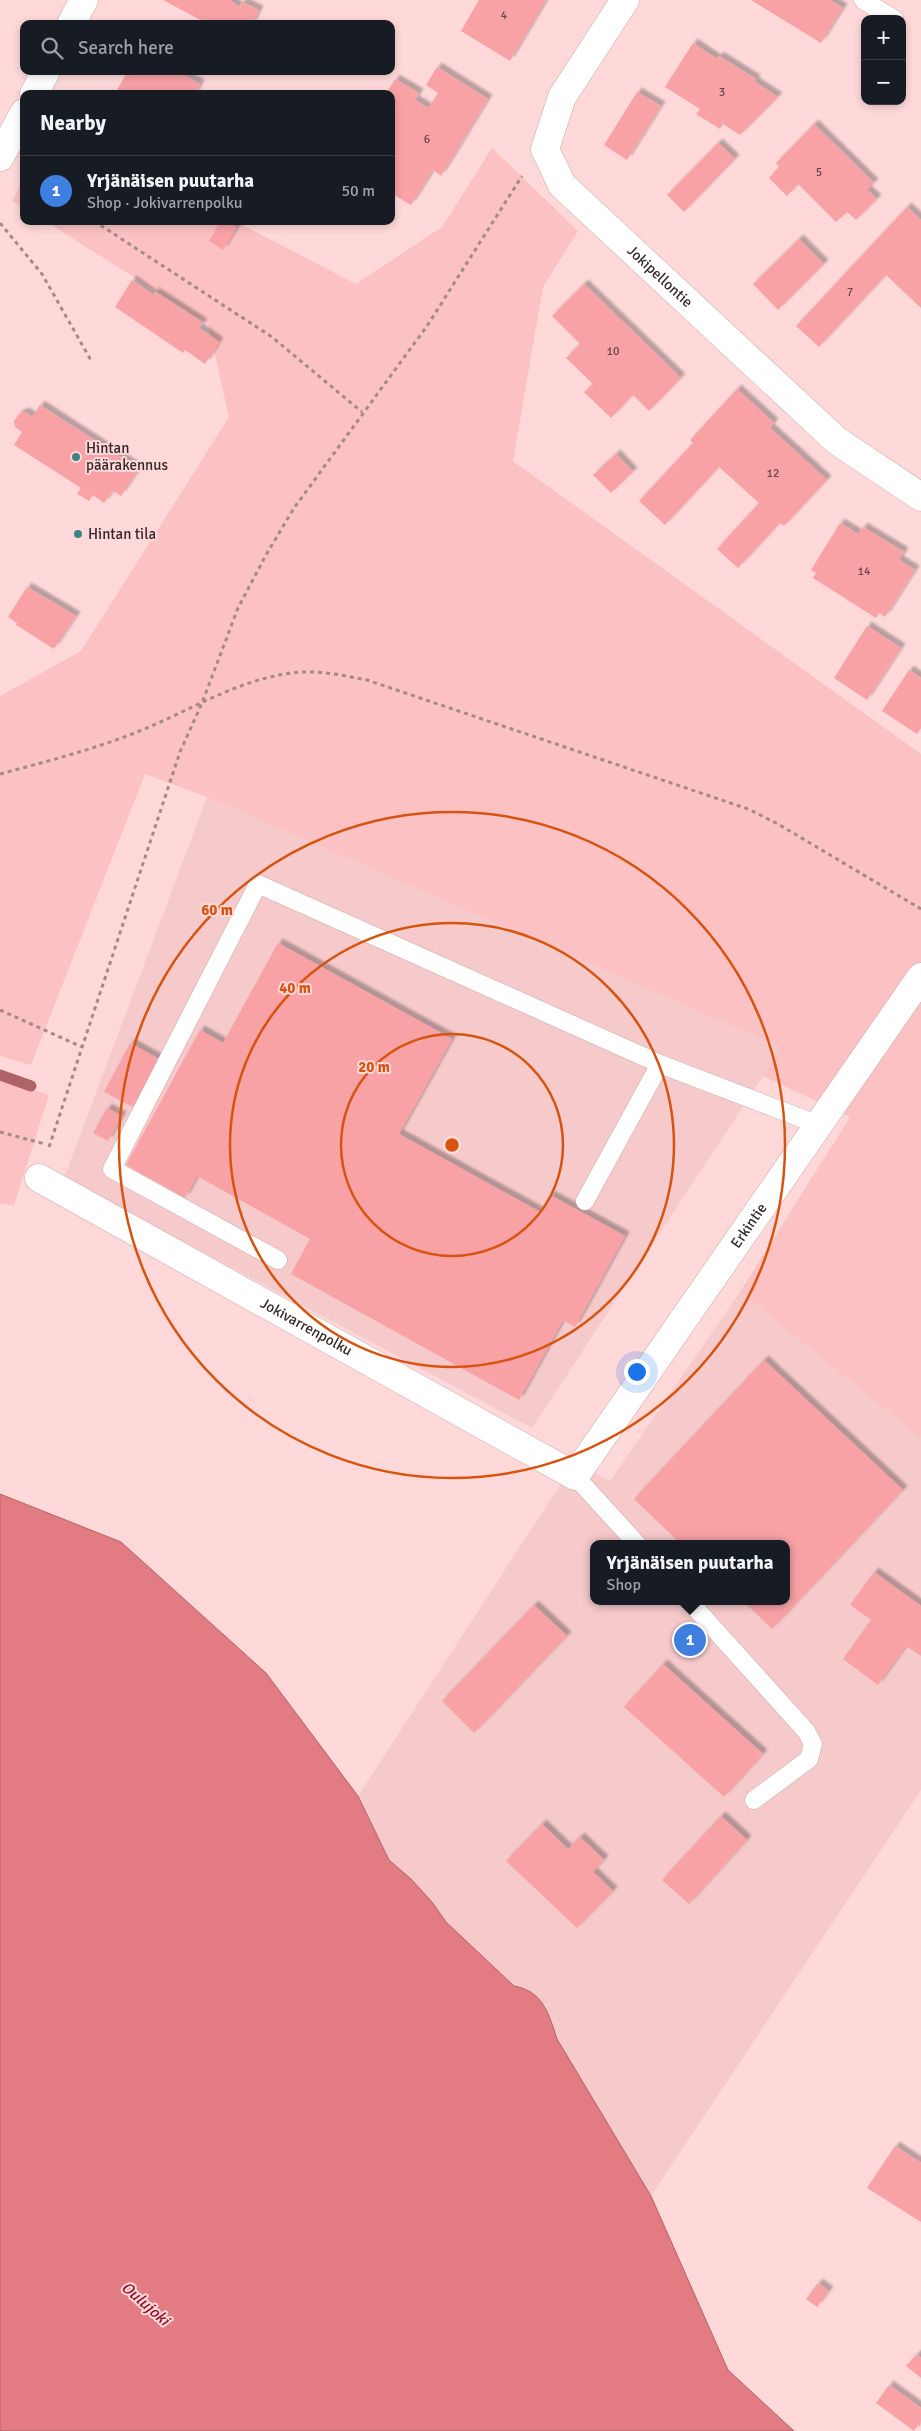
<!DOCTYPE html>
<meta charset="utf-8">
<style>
body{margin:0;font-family:Signika,sans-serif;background:#242831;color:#f1f3f6}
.controls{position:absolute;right:15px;top:15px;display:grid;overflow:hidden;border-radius:10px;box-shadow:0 2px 8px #0003}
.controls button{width:45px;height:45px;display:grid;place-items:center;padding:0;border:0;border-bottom:1px solid #363941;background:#171b24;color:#f1f3f6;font:25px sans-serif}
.you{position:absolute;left:636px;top:1371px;width:18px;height:18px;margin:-12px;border:4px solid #fff;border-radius:50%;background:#1a73e8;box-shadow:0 0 0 8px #1a73e833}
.badge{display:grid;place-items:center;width:32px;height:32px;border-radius:50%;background:#2563eb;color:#fff;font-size:16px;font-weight:700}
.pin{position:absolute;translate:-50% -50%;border:2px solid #fff;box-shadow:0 1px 5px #0006}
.popup{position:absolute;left:590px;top:1540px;width:200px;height:65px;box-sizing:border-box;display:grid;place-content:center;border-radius:10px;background:#171b24;filter:drop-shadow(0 1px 4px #0005);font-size:16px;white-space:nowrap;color:#9ea1a6}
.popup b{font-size:19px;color:#f1f3f6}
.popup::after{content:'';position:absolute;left:50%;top:100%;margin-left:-10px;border:10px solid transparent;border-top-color:#171b24}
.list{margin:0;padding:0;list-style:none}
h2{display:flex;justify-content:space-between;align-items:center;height:65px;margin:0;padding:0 20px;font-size:21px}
h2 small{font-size:16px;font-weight:400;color:#9ea1a6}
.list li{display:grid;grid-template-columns:32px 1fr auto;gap:15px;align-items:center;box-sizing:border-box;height:70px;padding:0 20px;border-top:1px solid #363941}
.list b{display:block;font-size:19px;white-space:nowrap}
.list p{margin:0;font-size:16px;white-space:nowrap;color:#9ea1a6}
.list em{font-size:16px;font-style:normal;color:#9ea1a6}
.icon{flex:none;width:28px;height:28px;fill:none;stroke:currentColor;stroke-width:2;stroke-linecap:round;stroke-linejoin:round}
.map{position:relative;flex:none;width:921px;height:2431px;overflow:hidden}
.search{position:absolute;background:#171b24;box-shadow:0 2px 8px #0003;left:20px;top:20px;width:375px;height:55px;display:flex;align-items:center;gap:12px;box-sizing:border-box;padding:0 18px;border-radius:10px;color:#9ea1a6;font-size:19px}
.panel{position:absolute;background:#171b24;box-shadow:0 2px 8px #0003;left:20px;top:90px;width:375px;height:135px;border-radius:10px}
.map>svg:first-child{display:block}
.built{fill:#f6c9ca;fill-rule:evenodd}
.green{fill:#fcc1c2}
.water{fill:#e37c82;stroke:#af6367}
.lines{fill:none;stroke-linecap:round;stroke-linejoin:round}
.stream{stroke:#af6367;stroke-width:11}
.building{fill:#f8a2a6;filter:url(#shadow)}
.service-casing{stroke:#cba7a8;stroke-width:19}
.minor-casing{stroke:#cba7a8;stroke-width:29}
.path{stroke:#a48989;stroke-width:3;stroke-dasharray:4 4;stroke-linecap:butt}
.service{stroke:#fff;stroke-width:18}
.minor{stroke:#fff;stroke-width:28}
.ring{fill:none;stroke:#d6540f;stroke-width:2.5}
.poi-dot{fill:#3b8485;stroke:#ffd9da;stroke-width:2}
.labels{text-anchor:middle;stroke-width:4;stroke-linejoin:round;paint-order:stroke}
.number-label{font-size:12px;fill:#664648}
.street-label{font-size:15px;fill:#362828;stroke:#ffd9da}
.poi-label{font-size:15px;fill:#362828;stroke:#ffd9da;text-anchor:start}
.water-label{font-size:16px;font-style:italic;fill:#90112d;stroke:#ffd9da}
.centre{fill:#d6540f;stroke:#ffd9da;stroke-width:2.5}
.ring-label{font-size:15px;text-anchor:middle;font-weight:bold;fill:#d6540f;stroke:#ffd9da;stroke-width:4;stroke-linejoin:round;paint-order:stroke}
</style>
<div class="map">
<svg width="921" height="2431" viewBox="0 0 921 2431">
<defs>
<filter id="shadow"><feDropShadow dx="4.5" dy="-4.5" stdDeviation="1" flood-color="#0004"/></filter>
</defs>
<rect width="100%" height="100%" fill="#ffd9da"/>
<path class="built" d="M207,797L782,1047L532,1428L64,1178Z
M740,1292L921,1439V1790L651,2196L557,2039L551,2018L526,1988L514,1986L446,1922L432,1902L411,1879L389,1860L358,1796L575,1462L610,1481ZM594,1544H786V1601H594Z"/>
<path class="green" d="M492,148L578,231L543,287L513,461L921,754V1439L740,1292L850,1117L763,1076L781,1047L207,797L145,774L31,1065L0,1056V696L81,651L229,417L208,324L45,221H235L356,284L442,227Z
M24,178V208L12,201Z
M0,1079L49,1095L14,1205L0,1204Z"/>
<path class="water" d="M0,1494L121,1542L266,1673L358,1796L389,1860L411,1879L432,1902L446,1922L514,1986C543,1991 549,2014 557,2039L651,2196L728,2370L794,2431H0Z"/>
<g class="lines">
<path class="stream" d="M0,1075L31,1086"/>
</g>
<path class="building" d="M163,0H230L239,7L242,2L259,10L252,24H239L233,20L231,24H208Z
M479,0H546L510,61L461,31Z
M751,0H830L843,8L821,43Z
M693,43L717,59L719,56L756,79L755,82L778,97L740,135L723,124L720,129L696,114L700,109L665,87Z
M437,67L488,99L441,176L433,170L411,205L391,193V94H386L395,79L419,93L415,100L428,108L438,93L426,85Z
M132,71H177L200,84L195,94H115L126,74L130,76Z
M637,92L661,106L627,160L604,145Z
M814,124L874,183L867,190L877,199L856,220L847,212L836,222L798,184L787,196L769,178L779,167L776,163Z
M718,143L735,159L684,212L667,195Z
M907,207L921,220V308L886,275L819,347L796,326Z
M221,221H227L237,227L223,250L209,241Z
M799,239L824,264L778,310L753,284Z
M132,280L153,295L155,292L203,323L199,328L219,342L205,364L185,350L183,353L115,307Z
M584,284L681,378L649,411L633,395L611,418L584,392L593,384L566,358L580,344L552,316Z
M737,389L774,423L770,428L827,480L784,526L780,523L738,568L717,549L759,503L719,467L665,525L639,501L693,443L690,440Z
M40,405L139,469L121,496L113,491L104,503L93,495L89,501L77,494L81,488L14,445L22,432L15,427L14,421L19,414L25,412L32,417Z
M616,454L633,472L611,493L593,475Z
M840,523L858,534L863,527L904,552L899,560L915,570L885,617L879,613L876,618L813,578L816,573L811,570Z
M27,587L76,616L54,649L16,625L17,623L8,617Z
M867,626L901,648L867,700L834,678Z
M909,670L921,678V728L917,734L882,711Z
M278,943L452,1039L399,1134L540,1212L550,1195L625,1236L575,1327L563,1320L519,1400L291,1274L310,1239L197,1176L185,1198L126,1165L200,1030L223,1043Z
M130,1043L159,1059L133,1107L104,1092Z
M107,1108L122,1116L108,1141L93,1133Z
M764,1360L903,1490L772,1629L743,1601H786V1544H681L634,1499Z
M874,1572L921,1606V1656L906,1646L878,1685L843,1659L871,1620L850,1605Z
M534,1605L567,1636L474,1733L442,1701Z
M663,1664L763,1754L724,1797L624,1707Z
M721,1816L747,1840L689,1904L662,1880Z
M542,1824L568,1849L580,1837L604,1860L593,1872L613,1891L577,1928L506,1861Z
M895,2146L921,2163V2222L867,2188Z
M818,2283L829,2291L817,2307L806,2299Z
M917,2354L921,2358V2378L906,2366Z
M889,2385L921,2408V2421L914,2431L876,2403Z"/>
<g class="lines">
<defs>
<path id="service" d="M863,0L894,19
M585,1201L660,1064
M278,1260L112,1169L258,884L660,1064L819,1125
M575,1476L637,1544
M689,1601L806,1731L813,1744L809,1759L754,1800"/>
<g id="minor">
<path id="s1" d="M625,0L562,97L545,149L562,185L837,441L921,497"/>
<path d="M71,24L84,0"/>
<path d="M34,94L46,71"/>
<path d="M0,157L24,113"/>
<path id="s2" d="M39,1178L575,1476L921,977"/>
</g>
</defs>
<use href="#service" class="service-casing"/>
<use href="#minor" class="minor-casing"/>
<path class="path" d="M94,221L272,337L362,412
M0,223L42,274L92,362
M0,774C48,761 96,749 142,730C193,709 246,675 303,672C324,671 346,676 367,680L748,809L778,824L921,909
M0,1010L82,1047
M0,1132L45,1144
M49,1147L180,752L202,703L238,608L266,555L294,508L427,326L522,176"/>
<use href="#service" class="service"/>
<use href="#minor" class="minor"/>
</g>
<g class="ring">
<circle cx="452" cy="1145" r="111"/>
<circle cx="452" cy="1145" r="222"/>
<circle cx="452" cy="1145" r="333"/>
</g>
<g class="poi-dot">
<circle cx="76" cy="457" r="5"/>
<circle cx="78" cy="534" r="5"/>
</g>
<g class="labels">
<g class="number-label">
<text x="504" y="19">4</text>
<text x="722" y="96">3</text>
<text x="427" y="143">6</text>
<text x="819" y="176">5</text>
<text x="850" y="296">7</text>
<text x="613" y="355">10</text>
<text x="773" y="477">12</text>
<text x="864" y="575">14</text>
</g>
<g class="street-label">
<text dy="5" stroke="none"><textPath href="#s1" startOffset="344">Jokipellontie</textPath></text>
<text dy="5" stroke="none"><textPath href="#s2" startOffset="918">Erkintie</textPath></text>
<text dy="5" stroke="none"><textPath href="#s2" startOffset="306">Jokivarrenpolku</textPath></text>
</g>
<g class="poi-label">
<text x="86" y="453">Hintan<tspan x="86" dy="17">päärakennus</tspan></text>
<text x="88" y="539">Hintan tila</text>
</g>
<g class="water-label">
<text transform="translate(146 2303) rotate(41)" y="6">Oulujoki</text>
</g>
</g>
<circle cx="452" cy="1145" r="8" class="centre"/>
<g class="ring-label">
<text x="217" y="915">60 m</text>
<text x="295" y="993">40 m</text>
<text x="374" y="1072">20 m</text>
</g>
</svg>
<div class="controls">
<button>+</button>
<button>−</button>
</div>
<div class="you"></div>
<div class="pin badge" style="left:690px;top:1640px;background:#3f7fe0">1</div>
<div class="popup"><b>Yrjänäisen puutarha</b>Shop</div>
<div class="search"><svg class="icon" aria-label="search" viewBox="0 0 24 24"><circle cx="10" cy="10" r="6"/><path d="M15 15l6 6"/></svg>Search here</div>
<section class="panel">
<h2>Nearby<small></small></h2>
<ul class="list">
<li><span class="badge" style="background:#3f7fe0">1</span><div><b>Yrjänäisen puutarha</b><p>Shop · Jokivarrenpolku</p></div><em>50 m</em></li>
</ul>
</section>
</div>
